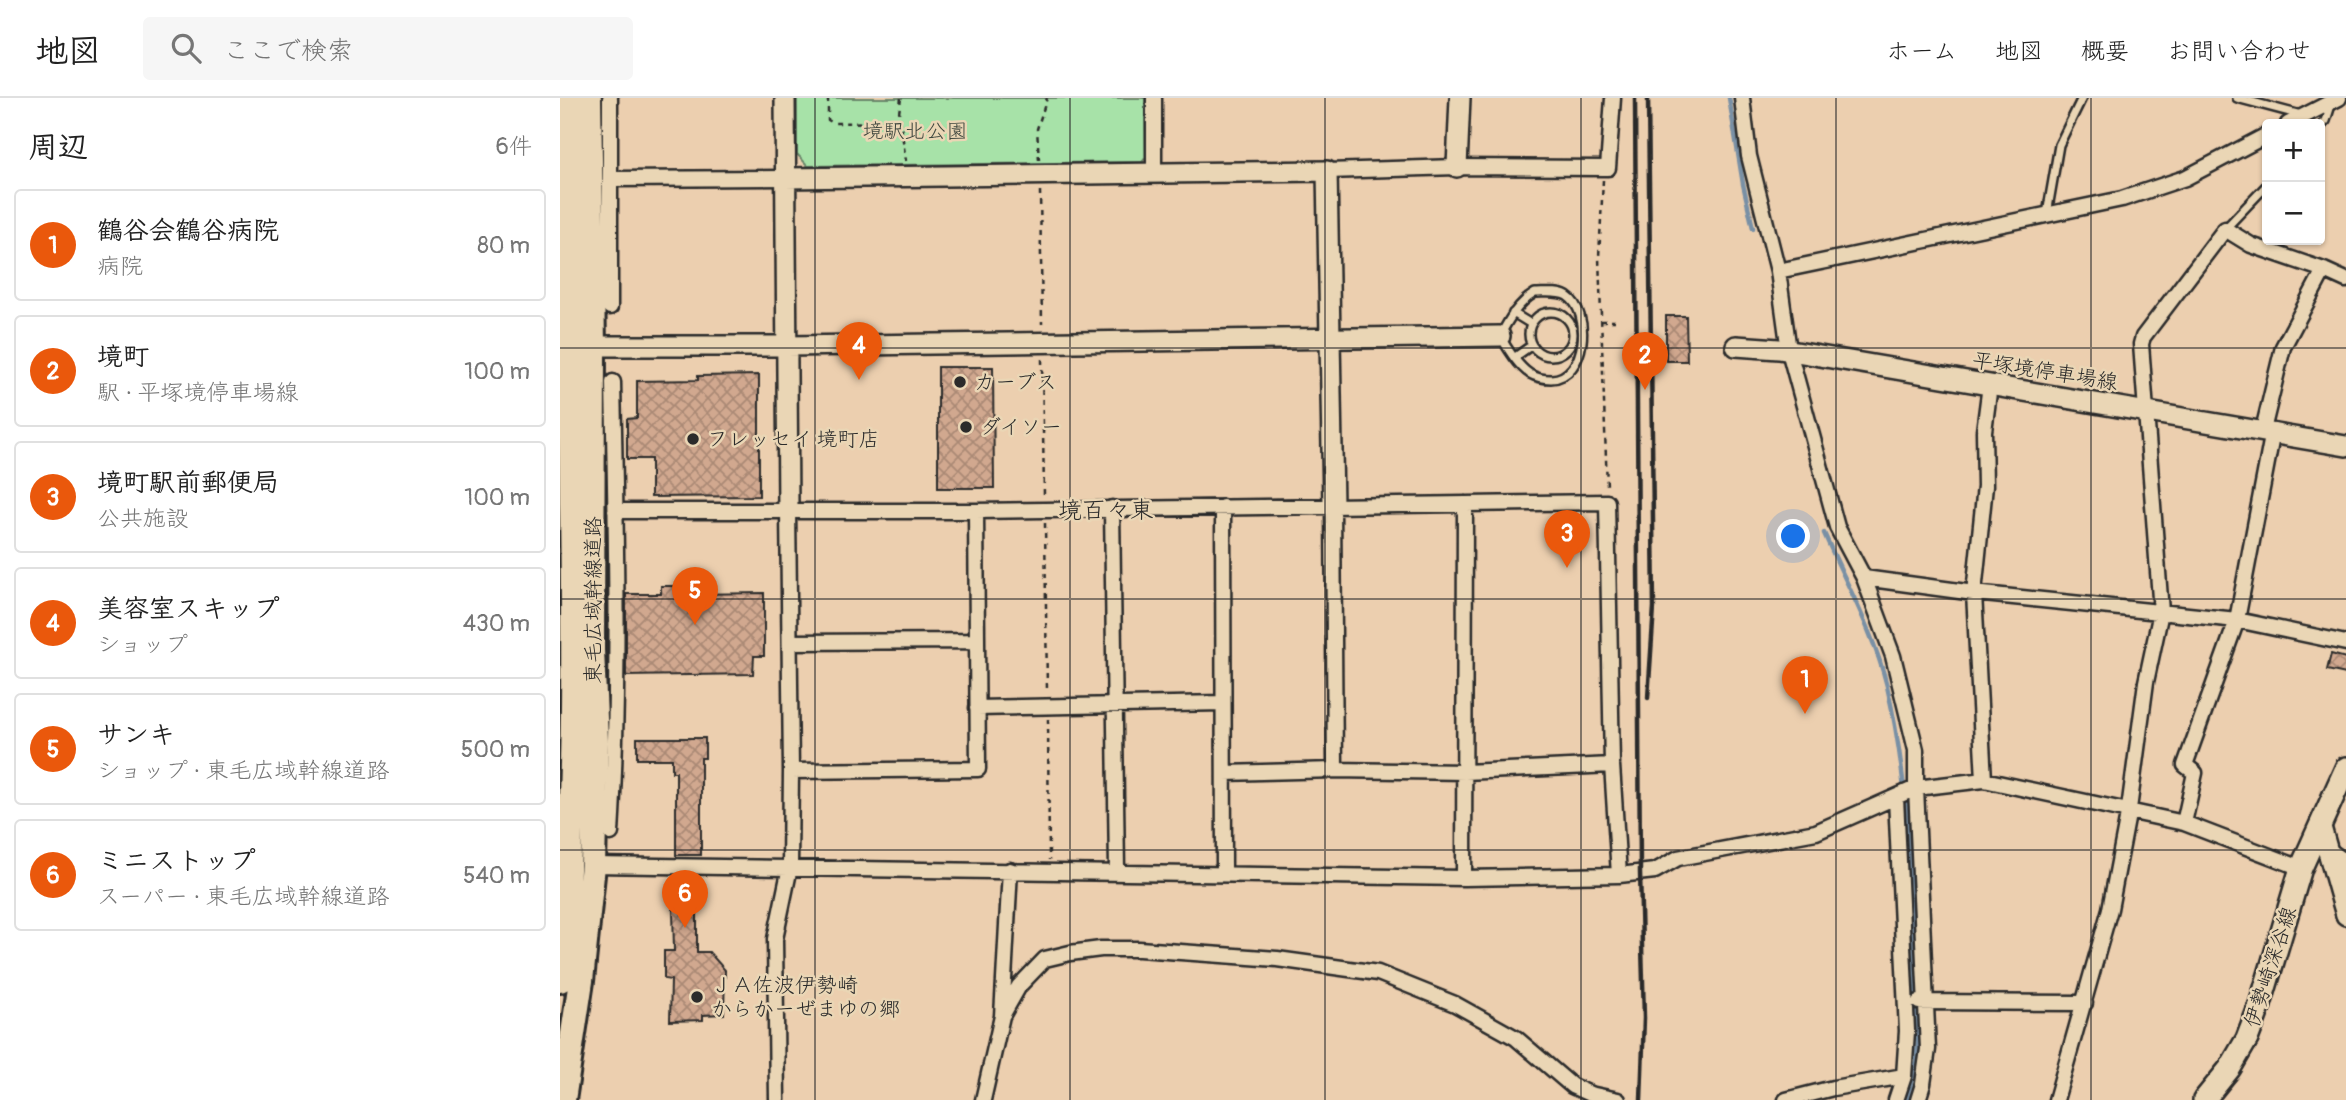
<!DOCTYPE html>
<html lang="ja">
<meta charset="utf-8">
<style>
body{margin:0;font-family:Pangolin,"Klee One",sans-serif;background:#f6f6f6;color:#222}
.controls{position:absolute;right:21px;top:21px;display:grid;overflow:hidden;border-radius:7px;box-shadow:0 2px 5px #0004}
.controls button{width:63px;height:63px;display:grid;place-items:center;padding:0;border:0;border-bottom:2px solid #e0e0e0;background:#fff;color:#222;font:35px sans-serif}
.you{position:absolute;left:1234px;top:439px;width:24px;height:24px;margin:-18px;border:5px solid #fff;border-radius:50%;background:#1a73e8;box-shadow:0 0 0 10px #1a73e833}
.badge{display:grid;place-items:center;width:46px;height:46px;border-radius:50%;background:#ea580c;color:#fff;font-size:23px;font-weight:700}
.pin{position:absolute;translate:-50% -58px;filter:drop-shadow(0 2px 4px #0008)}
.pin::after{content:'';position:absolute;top:37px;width:24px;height:21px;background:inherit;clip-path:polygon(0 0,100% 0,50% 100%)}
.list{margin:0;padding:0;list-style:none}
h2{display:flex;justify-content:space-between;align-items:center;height:91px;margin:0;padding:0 28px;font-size:30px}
h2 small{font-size:23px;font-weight:400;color:#767676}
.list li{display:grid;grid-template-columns:46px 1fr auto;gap:21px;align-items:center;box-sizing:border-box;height:112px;margin:0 14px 14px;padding:0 14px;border:2px solid #e0e0e0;border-radius:7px}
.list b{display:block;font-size:26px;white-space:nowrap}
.list p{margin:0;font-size:23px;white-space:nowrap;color:#767676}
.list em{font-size:23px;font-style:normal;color:#767676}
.icon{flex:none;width:38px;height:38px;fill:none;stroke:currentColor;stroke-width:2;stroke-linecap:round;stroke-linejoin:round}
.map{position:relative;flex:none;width:1786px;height:1002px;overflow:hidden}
header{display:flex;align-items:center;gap:42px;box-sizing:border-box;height:98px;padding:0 35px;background:#fff;border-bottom:2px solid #e0e0e0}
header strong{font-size:33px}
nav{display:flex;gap:38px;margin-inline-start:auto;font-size:24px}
.search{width:490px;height:63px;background:#f6f6f6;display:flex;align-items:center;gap:18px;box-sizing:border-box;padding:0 24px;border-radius:7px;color:#767676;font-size:26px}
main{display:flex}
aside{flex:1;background:#fff}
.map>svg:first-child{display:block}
.park{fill:#a7e2a8;stroke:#69866a;stroke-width:2}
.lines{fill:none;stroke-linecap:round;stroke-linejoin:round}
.stream{stroke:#7990a5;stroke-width:4.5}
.building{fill:url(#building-cross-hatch);stroke:#2b2b2b;stroke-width:2}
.lane-casing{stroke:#2b2b2b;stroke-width:12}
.street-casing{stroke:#2b2b2b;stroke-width:19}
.secondary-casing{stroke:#2b2b2b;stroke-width:24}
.primary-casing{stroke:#2b2b2b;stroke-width:26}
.highway-casing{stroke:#2b2b2b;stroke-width:30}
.path{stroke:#2b2b2b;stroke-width:2.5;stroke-dasharray:5 5;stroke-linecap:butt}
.lane{stroke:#ead6b5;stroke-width:7}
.street{stroke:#ead6b5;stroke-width:14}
.secondary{stroke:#ead6b5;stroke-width:19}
.primary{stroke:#ead6b5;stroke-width:21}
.highway{stroke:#ead6b5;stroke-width:24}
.rail{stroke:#2b2b2b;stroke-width:4.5}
.grid{fill:none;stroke:#2b2b2b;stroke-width:2;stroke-opacity:0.55}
.poi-dot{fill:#2b2b2b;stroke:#ead6b5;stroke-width:2.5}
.labels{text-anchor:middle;stroke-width:5;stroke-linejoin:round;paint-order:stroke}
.park-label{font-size:21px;fill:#3e463e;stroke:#ead6b5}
.street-label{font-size:21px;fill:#2b2b2b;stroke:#ead6b5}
.poi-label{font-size:21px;fill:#2b2b2b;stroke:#ead6b5;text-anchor:start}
.quarter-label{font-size:24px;fill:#2b2b2b;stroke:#ead6b5}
</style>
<header>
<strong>地図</strong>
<div class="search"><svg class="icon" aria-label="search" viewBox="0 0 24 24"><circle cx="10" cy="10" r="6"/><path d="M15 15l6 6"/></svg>ここで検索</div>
<nav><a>ホーム</a><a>地図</a><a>概要</a><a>お問い合わせ</a></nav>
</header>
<main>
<aside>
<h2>周辺<small>6件</small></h2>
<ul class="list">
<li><span class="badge">1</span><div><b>鶴谷会鶴谷病院</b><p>病院</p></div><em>80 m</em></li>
<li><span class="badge">2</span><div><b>境町</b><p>駅 · 平塚境停車場線</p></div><em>100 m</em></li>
<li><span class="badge">3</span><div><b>境町駅前郵便局</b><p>公共施設</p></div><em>100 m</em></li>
<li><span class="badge">4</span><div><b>美容室スキップ</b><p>ショップ</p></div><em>430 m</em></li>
<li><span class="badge">5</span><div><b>サンキ</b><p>ショップ · 東毛広域幹線道路</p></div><em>500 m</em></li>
<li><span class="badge">6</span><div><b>ミニストップ</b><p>スーパー · 東毛広域幹線道路</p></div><em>540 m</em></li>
</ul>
</aside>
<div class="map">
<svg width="1786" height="1002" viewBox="0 0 1786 1002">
<defs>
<pattern id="building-cross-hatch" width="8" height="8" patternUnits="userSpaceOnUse" patternTransform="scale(1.75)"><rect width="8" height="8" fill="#d1a88f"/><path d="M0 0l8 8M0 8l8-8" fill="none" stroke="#aa8975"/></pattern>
</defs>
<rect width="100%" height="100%" fill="#eccfaf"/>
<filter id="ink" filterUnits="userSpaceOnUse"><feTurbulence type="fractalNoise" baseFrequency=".0143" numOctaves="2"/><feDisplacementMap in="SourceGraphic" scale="14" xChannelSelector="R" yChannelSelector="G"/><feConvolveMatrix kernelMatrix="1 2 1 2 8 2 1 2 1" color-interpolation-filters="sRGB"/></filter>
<g filter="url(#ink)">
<path class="park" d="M237,0H585L586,59L582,64L248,68L237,56Z"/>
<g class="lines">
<path class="stream" d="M1169,0L1183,86L1193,130
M1264,435C1286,485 1314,535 1327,588C1353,701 1352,818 1358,933L1357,962L1347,1002"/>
</g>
<path class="building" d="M1106,218H1126L1127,263H1106Z
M378,269H433L434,390H378Z
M199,277V398L91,399V361H67V321L77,320V283L138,282V278Z
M101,488H130L131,496L204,495V558H194L193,576L66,578V496H101Z
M1771,556L1786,560V576L1767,572Z
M77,640H145V660H141V757H116V674H112V661H77Z
M137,810V854H149L165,872L164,916L143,917V922L110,923L111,882L104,881V853H114L113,811Z"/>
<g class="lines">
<defs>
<path id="lane" d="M1677,0L1741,17
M1760,29L1766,23L1772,4
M1487,116L1499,47L1522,0
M1665,131L1707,87
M975,195C985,195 998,193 1007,198C1032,214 1027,280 991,281C983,281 977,280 970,276C957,267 948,251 940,238C949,221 958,205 975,195Z
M969 236a22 22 0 1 1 44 0a22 22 0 1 1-44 0Z
M953,215L971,226
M955,259L972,247"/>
<path id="street" d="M50,0V209
M594,0V76
M1182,0L1189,58L1218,173L1229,253L1277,429L1304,480L1333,558L1356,652V690L1368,951L1363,986L1358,1002
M1728,26L1779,0
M767,73L897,69L1048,70L1053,0
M52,81L225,80
M1218,173L1562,101L1625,80L1707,37
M1703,332L1723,249L1764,172
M773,407L775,672
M663,409L664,775
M552,410L557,773
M55,413H416L1047,404L1052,667L1059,777
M1304,480L1414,495L1677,522L1786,545
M230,544L417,543
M417,610L663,605
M231,673L418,671L416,413
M665,675L775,672L905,674L1052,667
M1424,682L1414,495L1425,388L1424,333L1430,287
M1624,725L1635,675L1625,667L1677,522L1713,333
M51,735C60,585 56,434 53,284
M1766,750L1780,760L1786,767
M33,767L904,780L1059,777L1095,773L1118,760L1256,734L1356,690L1424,682L1624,725L1741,770
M904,780L905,406
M1359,904L1525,905
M442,918L459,888L485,861L510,855L541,851H579L717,861L818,875L895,906L956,940L1012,988L1030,996L1058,1002
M217,1002L215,841L230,769L231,673L228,412
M423,1002L442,918L450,772
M1226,1002L1273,990L1344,978
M1336,1002L1344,978L1347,933L1336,700
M1496,1002L1550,811L1569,711L1586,584L1601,514L1581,246L1583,239L1665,131L1691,147L1764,172L1786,182"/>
<path id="secondary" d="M225,0L228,412
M897,69L900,0
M225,80L767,73L773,407
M21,248H227L940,238
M1176,248L1219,251L1786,348
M1761,729L1786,817"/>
<path id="primary" d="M1644,1002L1670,970L1687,941L1700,907L1741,770L1786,670"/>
<path id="highway" d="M0,882C19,680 13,478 10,275C8,183 11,92 10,0
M3,1002L21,883L33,767L36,644L32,552L33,248L29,0"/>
</defs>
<use href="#lane" class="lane-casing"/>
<use href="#street" class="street-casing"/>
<use href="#secondary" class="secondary-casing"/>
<use href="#primary" class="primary-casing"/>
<use href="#highway" class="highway-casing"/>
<path class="path" d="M268,0V22L273,25L341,24
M341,0L339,15L346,63
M479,62L477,31L487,0
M1043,82L1039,159L1047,390
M480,93L482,226
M1041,223H1055
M482,261L484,398
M485,425L487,594
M488,621L489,762"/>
<use href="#lane" class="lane"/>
<use href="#street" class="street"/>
<use href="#secondary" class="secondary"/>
<use href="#primary" class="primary"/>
<use href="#highway" class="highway"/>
<path class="rail" d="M1075,0L1080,775L1084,920L1081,1002
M1088,600L1094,509L1088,0"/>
</g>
</g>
<path class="grid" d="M255,0V1002M510,0V1002M765,0V1002M1021,0V1002M1276,0V1002M1531,0V1002M0,250H1786M0,501H1786M0,752H1786"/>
<g class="poi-dot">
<circle cx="400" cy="284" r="7"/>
<circle cx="406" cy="329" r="7"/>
<circle cx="133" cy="341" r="7"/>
<circle cx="137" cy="899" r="7"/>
</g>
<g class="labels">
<g class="park-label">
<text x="355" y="40">境駅北公園</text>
</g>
<g class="street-label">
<text transform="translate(1485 273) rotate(9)" y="7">平塚境停車場線</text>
<text transform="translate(33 502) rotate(-90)" y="7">東毛広域幹線道路</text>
<text transform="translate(1710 869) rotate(-72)" y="7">伊勢崎深谷線</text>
</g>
<g class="poi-label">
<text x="414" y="291">カーブス</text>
<text x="420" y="336">ダイソー</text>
<text x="147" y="348">フレッセイ 境町店</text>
<text x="151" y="894">ＪＡ佐波伊勢崎<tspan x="151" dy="24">からかーぜまゆの郷</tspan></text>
</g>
<g class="quarter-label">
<text x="546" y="420">境百々東</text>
</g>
</g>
</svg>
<div class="controls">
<button>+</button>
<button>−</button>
</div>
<div class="you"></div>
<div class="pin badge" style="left:1245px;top:616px">1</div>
<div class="pin badge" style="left:1085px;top:292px">2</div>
<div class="pin badge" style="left:1007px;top:470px">3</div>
<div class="pin badge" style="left:299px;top:282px">4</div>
<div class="pin badge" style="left:135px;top:527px">5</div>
<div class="pin badge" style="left:125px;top:830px">6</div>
</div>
</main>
